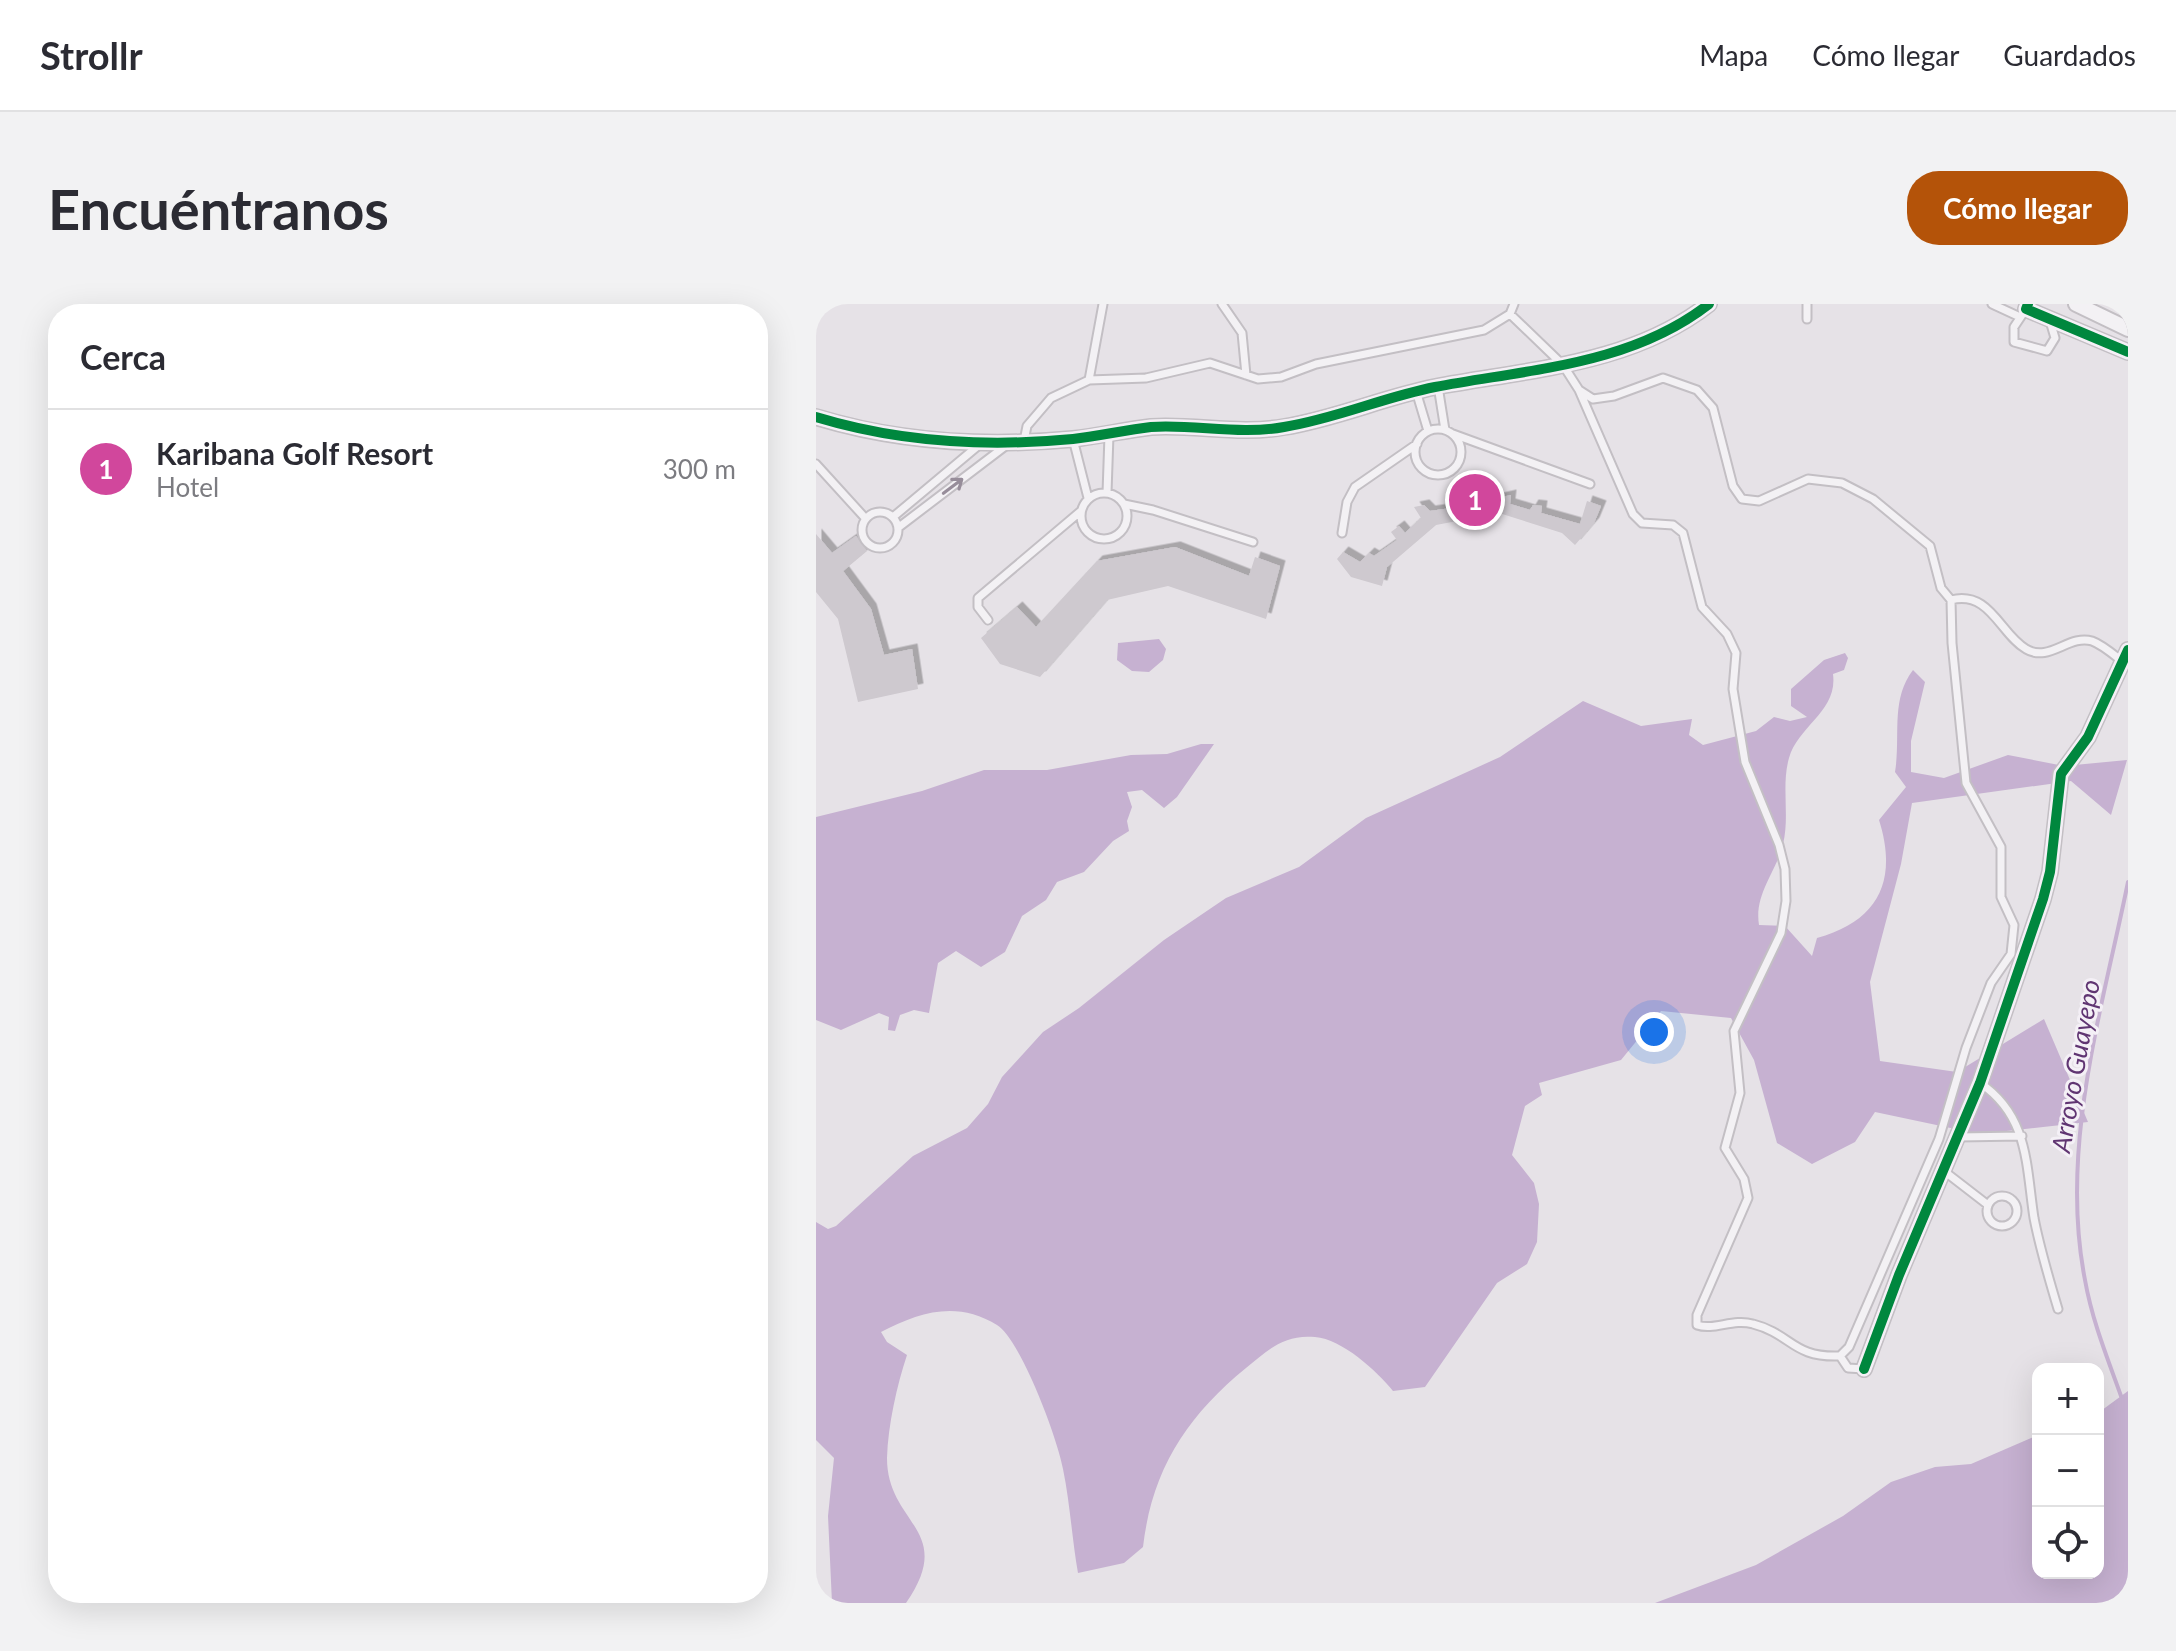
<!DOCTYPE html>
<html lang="es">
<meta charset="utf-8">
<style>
body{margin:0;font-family:Lato,sans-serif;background:#f2f2f3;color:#2b2b33}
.controls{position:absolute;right:24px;bottom:24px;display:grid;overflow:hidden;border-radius:16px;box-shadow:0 8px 32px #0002}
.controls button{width:72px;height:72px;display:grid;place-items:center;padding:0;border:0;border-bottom:2px solid #e1e1e2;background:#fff;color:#2b2b33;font:40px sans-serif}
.you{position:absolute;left:838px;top:728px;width:28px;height:28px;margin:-20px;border:6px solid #fff;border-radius:50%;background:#1a73e8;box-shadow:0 0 0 12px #1a73e833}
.badge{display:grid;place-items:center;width:52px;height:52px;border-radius:50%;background:#b45309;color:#fff;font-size:26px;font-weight:700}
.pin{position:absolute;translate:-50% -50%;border:4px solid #fff;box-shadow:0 2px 8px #0006}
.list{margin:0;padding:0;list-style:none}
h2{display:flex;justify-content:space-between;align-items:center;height:104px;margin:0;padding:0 32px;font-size:34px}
h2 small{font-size:26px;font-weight:400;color:#7c7c81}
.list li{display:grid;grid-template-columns:52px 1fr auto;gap:24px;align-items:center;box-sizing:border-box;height:120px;padding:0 32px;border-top:2px solid #e1e1e2}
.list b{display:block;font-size:30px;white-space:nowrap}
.list p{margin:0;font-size:26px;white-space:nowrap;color:#7c7c81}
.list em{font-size:26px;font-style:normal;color:#7c7c81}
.icon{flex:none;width:44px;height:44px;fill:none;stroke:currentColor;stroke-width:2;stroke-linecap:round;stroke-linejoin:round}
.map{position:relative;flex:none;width:1312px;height:1299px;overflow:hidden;border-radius:32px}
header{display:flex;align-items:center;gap:48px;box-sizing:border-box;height:112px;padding:0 40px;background:#fff;border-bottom:2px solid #e1e1e2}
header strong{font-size:38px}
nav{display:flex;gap:44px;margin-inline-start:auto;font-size:28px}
.intro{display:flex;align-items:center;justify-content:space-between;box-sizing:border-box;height:192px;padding:0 48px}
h1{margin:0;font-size:56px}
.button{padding:20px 36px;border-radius:32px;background:#b45309;color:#fff;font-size:28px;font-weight:700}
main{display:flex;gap:48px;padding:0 48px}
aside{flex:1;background:#fff;border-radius:32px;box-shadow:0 8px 32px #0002}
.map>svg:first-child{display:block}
.water{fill:#c6b1d1}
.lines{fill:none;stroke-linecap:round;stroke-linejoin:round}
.stream{stroke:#c6b1d1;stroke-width:4}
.building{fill:#cec9cf;filter:url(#shadow)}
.service-casing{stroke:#c3bfc4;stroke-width:11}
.minor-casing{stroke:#c3bfc4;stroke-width:18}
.service{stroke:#f3f1f4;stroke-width:7}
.minor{stroke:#f3f1f4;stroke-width:14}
.cycleway-casing{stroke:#f4f0f6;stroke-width:15}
.cycleway{stroke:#00873e;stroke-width:10}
.oneway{stroke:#978d9a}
.labels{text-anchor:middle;stroke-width:6;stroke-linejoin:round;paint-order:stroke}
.water-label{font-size:26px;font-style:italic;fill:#603572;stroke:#f4f0f6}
</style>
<header>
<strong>Strollr</strong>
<nav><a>Mapa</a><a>Cómo llegar</a><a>Guardados</a></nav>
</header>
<div class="intro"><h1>Encuéntranos</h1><a class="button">Cómo llegar</a></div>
<main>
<aside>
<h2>Cerca<small></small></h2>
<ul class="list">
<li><span class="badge" style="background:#d1479c">1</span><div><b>Karibana Golf Resort</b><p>Hotel</p></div><em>300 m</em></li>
</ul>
</aside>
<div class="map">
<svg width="1312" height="1299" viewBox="0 0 1312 1299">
<defs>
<filter id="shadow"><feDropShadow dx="5.5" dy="-5.5" stdDeviation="0" flood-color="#0004"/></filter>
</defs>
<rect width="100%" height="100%" fill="#e6e2e7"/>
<path class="water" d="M343,335L350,345L347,356L333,368L316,367L301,356L302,339Z
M1029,349L1032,354L1028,366L1017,370C1022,407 982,422 973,454C965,482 974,512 967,540C960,569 938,590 943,621L969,622L996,652L1001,634C1063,617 1082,576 1063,516L1090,483L1079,468C1085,432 1074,396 1097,366L1109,378L1095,437V468L1128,474L1192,451L1248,462L1311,456L1295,511L1255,477L1096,499L1085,560L1054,678L1064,757L1141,768L1228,715L1272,818L1163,830L1059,808L1039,838L996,860L961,839L938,756L915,714L845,707L805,756L723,779L726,791L709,802L696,851L718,879L723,900L721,938L711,960L681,979L609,1083L577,1087C561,1067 526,1035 499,1033C468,1030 452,1046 430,1064C370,1113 336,1166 327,1243L308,1259L262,1269C256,1235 254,1199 247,1165C242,1136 205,1036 181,1021C141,996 103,1008 65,1028L71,1038L91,1051C81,1081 72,1121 71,1154C71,1221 141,1225 90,1299H16L12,1212L18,1154L0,1136V918L12,925L20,922L97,852L151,824L172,800L186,773L227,728L263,704L348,636L410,594L483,563L550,514L684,453L767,397L825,422L876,415L873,431L887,441L940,427L958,413L974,417L991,413L975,402V385L1008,356Z
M385,440H398L361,493L348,504L326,486L311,488L316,503L311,517L313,527L297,537L268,568L241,578L230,596L206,612L189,648L165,663L140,647L122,659L113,709L98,706L84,711L79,727L72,726L73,713L63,709L25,726L0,716V513L106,487L168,466H231L315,451L351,450Z
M1312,1087V1299H839L940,1261L1027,1212L1075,1178L1119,1163L1155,1160L1222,1131V1269H1282V1109Z"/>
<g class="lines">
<path class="stream" d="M1305,1092C1291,1053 1276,1016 1269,976C1243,844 1286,706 1312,578"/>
</g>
<path class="building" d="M649,190L652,201L695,191L694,200L714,206L717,201L726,202L725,209L764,220L771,197L785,202L778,219L759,241L746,229L683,209L620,221L571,263L566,282L535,273L521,255L527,248L544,258L553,249L558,252L581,236L575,228L583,222L589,229L605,214L598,203L608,201L614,207L642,203L639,194Z
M0,230L16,249L40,232L51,247L27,267L55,305L68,351L96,345L102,385L42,398L22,315L0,288Z
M359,243L433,272L439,253L464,262L450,315L352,282L291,296L224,373L184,360L165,334L201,303L220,323L281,257Z"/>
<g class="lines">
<defs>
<path id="service" d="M406,0L426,29L430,71
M1176,0L1204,13
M1210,5L1198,23V38L1231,47L1239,34L1234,17
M694,10L747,61L763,86L777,95L798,92L847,74L881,86L897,104L917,182L926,195L943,197L992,175L1026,179L1057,195L1114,242L1125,284L1135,296L1136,339L1150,479L1185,543V593L1198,621L1195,650L1175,679L1150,744L1123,835L1033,1043L1024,1052C976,1054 976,1030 937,1020C917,1014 898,1027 881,1021V1011L932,894L928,875L909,844L924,789L918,727L965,629L970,597L969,565L963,541L929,458L917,385L920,349L911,330L886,303L867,229L857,221L826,219L817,210L763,86
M991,15V0
M273,76L287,0
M622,82L629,126
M600,87L612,127
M599 148a23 23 0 1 1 46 0a23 23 0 1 1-46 0Z
M637,130L774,180
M257,135L272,194
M208,137L211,122L235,94L273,76L330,74L394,59L442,75L465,73L500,60L668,26L694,10L698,0
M0,160L50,215
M265 212a23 23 0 1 1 46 0a23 23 0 1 1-46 0Z
M291,189L293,131
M308,200L337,206L437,238
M46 226a18 18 0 1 1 36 0a18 18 0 1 1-36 0Z
M77,213L163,141
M83,223L192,140
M526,229L531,198L539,183L601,140
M1135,296C1174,286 1184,330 1210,345C1233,359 1253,330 1276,337C1287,341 1298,351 1307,358
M172,316L162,303V294L265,207
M1164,779C1213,812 1210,862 1218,914C1224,945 1233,975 1242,1005
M1142,833L1206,832
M1128,867L1172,901
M1171 907a15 15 0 1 1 30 0a15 15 0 1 1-30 0Z
M1024,1052L1032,1064L1048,1065"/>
<path id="minor" d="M1212,0L1210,5L1312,48
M1260,0L1312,25
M0,113C82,138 172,143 257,135C283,132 309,126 335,123C379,120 423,131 468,123C519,115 568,93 619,83C714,65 815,61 893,0
M1048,1065L1083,971L1164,779L1227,595L1234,568L1245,470L1272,433L1312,346"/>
</defs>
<use href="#service" class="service-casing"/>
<use href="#minor" class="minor-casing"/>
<use href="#service" class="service"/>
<use href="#minor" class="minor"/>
<defs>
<path id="cycleway" d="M1212,0L1210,5L1312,48
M0,113C82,138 172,143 257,135C283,132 309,126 335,123C379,120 423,131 468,123C519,115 568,93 619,83C714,65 815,61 893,0
M1048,1065L1083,971L1164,779L1227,595L1234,568L1245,470L1272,433L1312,346"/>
</defs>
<use href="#cycleway" class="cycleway-casing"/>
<use href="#cycleway" class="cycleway"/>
</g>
<defs><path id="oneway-shaft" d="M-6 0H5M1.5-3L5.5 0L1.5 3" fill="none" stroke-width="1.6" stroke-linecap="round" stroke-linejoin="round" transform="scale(2)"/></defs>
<use class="oneway" href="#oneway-shaft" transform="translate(137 182) rotate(-37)"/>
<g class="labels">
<g class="water-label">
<text transform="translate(1260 762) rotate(-80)" y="9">Arroyo Guayepo</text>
</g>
</g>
</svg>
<div class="controls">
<button>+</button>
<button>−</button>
<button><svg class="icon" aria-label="locate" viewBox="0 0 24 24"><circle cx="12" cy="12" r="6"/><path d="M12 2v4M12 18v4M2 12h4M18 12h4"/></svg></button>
</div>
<div class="you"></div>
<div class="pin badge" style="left:659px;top:196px;background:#d1479c">1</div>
</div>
</main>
